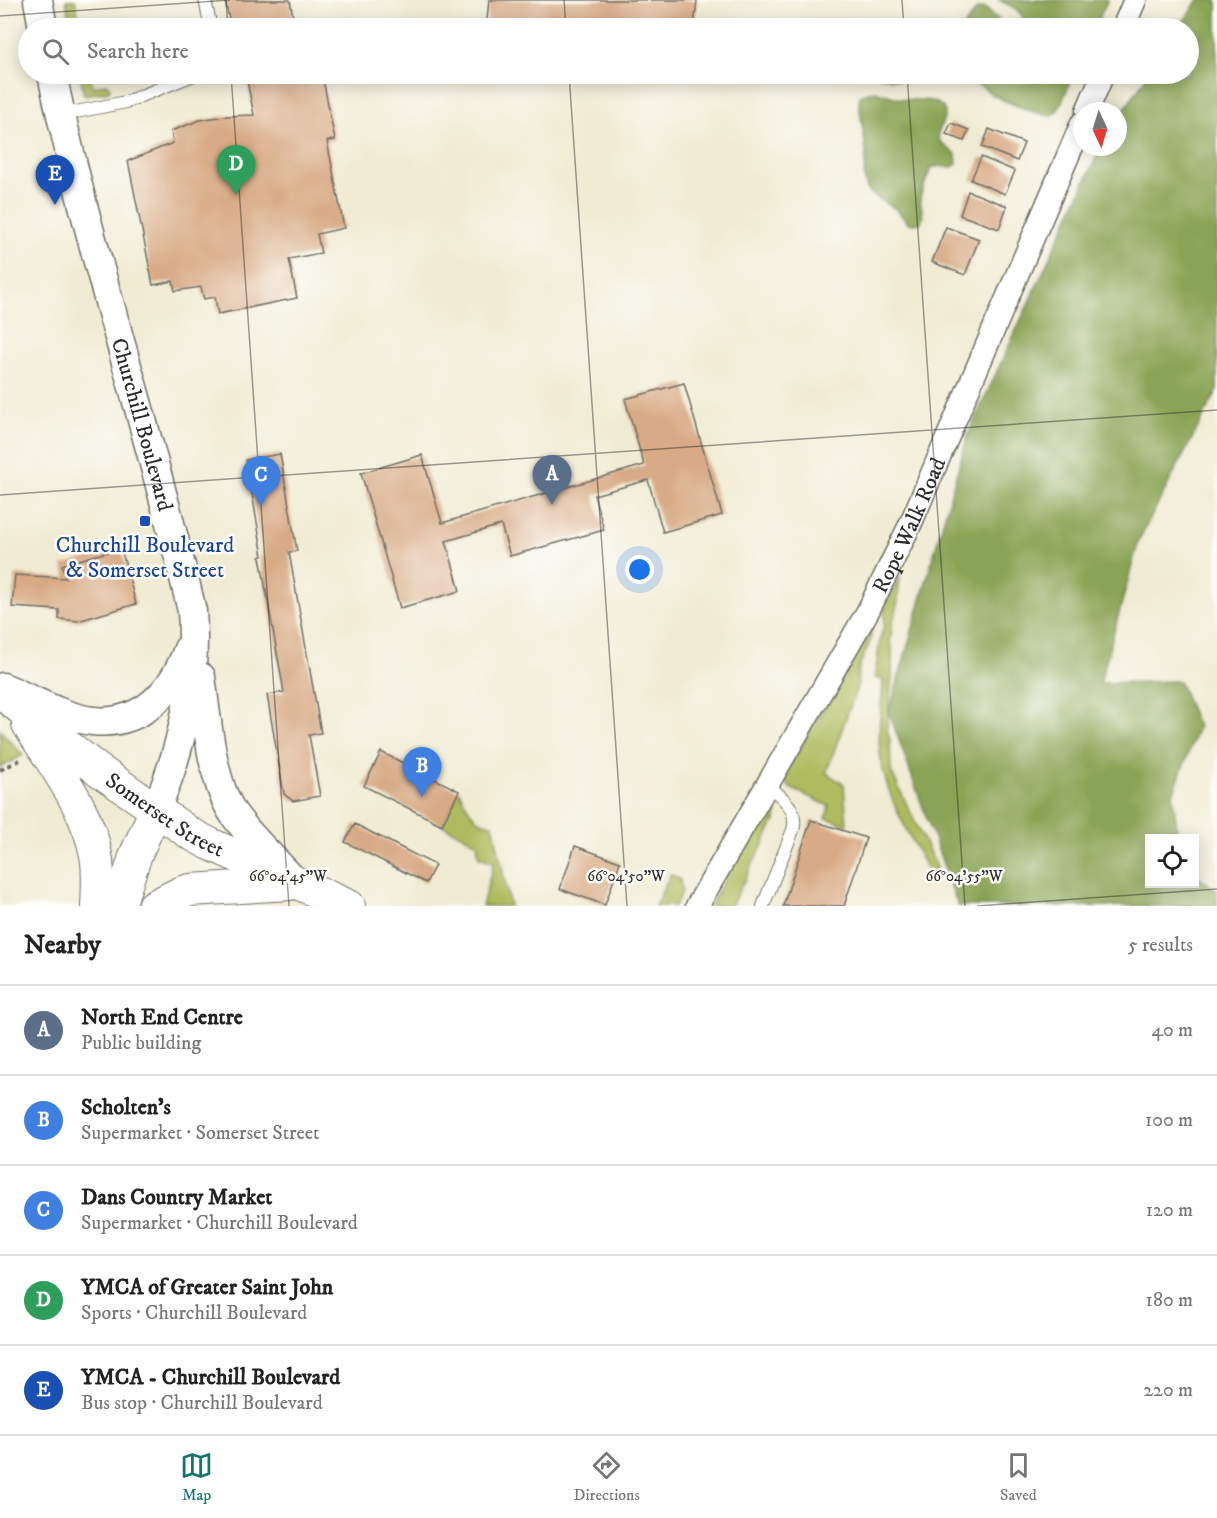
<!DOCTYPE html>
<meta charset="utf-8">
<style>
body{margin:0;font-family:"IM FELL DW Pica",serif;background:#f6f6f6;color:#222}
.controls{position:absolute;right:18px;bottom:18px;display:grid;overflow:hidden;border-radius:0px;box-shadow:0 3px 15px #0003}
.controls button{width:54px;height:54px;display:grid;place-items:center;padding:0;border:0;border-bottom:2px solid #e0e0e0;background:#fff;color:#222;font:30px sans-serif}
.compass{position:absolute;left:1073px;top:102px;width:54px;height:54px;border-radius:50%;background:#fff;box-shadow:0 3px 15px #0003;rotate:176deg}
.you{position:absolute;left:640px;top:570px;width:21px;height:21px;margin:-15px;border:4px solid #fff;border-radius:50%;background:#1a73e8;box-shadow:0 0 0 9px #1a73e833}
.badge{display:grid;place-items:center;width:39px;height:39px;border-radius:50%;background:#0f766e;color:#fff;font-size:20px;font-weight:700}
.pin{position:absolute;translate:-50% -50px;filter:drop-shadow(0 2px 3px #0008)}
.pin::after{content:'';position:absolute;top:32px;width:21px;height:18px;background:inherit;clip-path:polygon(0 0,100% 0,50% 100%)}
.list{margin:0;padding:0;list-style:none}
h2{display:flex;justify-content:space-between;align-items:center;height:78px;margin:0;padding:0 24px;font-size:26px}
h2 small{font-size:20px;font-weight:400;color:#767676}
.list li{display:grid;grid-template-columns:39px 1fr auto;gap:18px;align-items:center;box-sizing:border-box;height:90px;padding:0 24px;border-top:2px solid #e0e0e0}
.list b{display:block;font-size:22px;white-space:nowrap}
.list p{margin:0;font-size:20px;white-space:nowrap;color:#767676}
.list em{font-size:20px;font-style:normal;color:#767676}
.icon{flex:none;width:33px;height:33px;fill:none;stroke:currentColor;stroke-width:2;stroke-linecap:round;stroke-linejoin:round}
.map{position:relative;flex:none;width:1217px;height:906px;overflow:hidden}
.search{position:absolute;background:#fff;box-shadow:0 3px 15px #0003;left:18px;right:18px;top:18px;height:66px;display:flex;align-items:center;gap:15px;box-sizing:border-box;padding:0 21px;border-radius:33px;color:#767676;font-size:22px}
.sheet{height:528px;background:#fff}
nav{display:flex;justify-content:space-around;align-items:center;box-sizing:border-box;height:84px;border-top:2px solid #e0e0e0;background:#fff;font-size:16px;color:#767676}
nav a{display:grid;justify-items:center;gap:3px}
nav .on{color:#0f766e}
.map>svg:first-child{display:block}
.green{fill:#aebc5e;stroke:#6c7444;stroke-width:1.5}
.forest{fill:#8aa455;stroke:#5a6840;stroke-width:1.5}
.building{fill:#d8aa85}
.lines{fill:none;stroke-linecap:round;stroke-linejoin:round}
.service-casing{stroke:#706f66;stroke-width:14}
.minor-casing{stroke:#706f66;stroke-width:25}
.tertiary-casing{stroke:#706f66;stroke-width:31}
.secondary-casing{stroke:#706f66;stroke-width:34}
.path{stroke:#706f66;stroke-width:4;stroke-dasharray:4.5 4.5;stroke-linecap:butt}
.service{stroke:#fff;stroke-width:12}
.minor{stroke:#fff;stroke-width:22}
.tertiary{stroke:#fff;stroke-width:28}
.secondary{stroke:#fff;stroke-width:32}
.ticks{fill:none;stroke:#2b2b2b;stroke-width:1.5;stroke-opacity:0.45}
.transit-dot{fill:#1a4fb4;stroke:#fdfcf7;stroke-width:2}
.labels{text-anchor:middle;stroke-width:5;stroke-linejoin:round;paint-order:stroke}
.street-label{font-size:22px;fill:#2b2b2b;stroke:#fdfcf7}
.transit-label{font-size:22px;fill:#164399;stroke:#fdfcf7}
.ticks-label{font-size:15px;text-anchor:middle;fill:#2b2b2b;stroke:#fdfcf7;stroke-width:5;stroke-linejoin:round;paint-order:stroke}
</style>
<div class="map">
<svg width="1217" height="906" viewBox="0 0 1217 906">
<rect width="100%" height="100%" fill="#fdfcf7"/>
<filter id="ink" filterUnits="userSpaceOnUse"><feTurbulence type="fractalNoise" baseFrequency=".0167" numOctaves="2"/><feDisplacementMap in="SourceGraphic" scale="12" xChannelSelector="R" yChannelSelector="G"/><feConvolveMatrix kernelMatrix="1 2 1 2 8 2 1 2 1" color-interpolation-filters="sRGB"/></filter>
<filter id="wash" filterUnits="userSpaceOnUse"><feTurbulence type="fractalNoise" baseFrequency=".008" numOctaves="4" result="noise"/><feDisplacementMap in="SourceGraphic" scale="24" xChannelSelector="R" yChannelSelector="G"/><feGaussianBlur stdDeviation="1.35" result="paint"/><feColorMatrix in="noise" values="0 0 0 0 0 0 0 0 0 0 0 0 0 0 0 0 0 1.4 0 .05"/><feComposite in="paint" operator="in"/></filter>
<g filter="url(#wash)">
<rect width="100%" height="100%" fill="#f0ecd4"/>
<path class="green" d="M66,0H75L81,28H71Z
M80,74H90L93,87L106,84L110,88L109,91L84,95Z
M900,576L897,608L893,621L890,642L892,647V676L887,729L890,740L891,771L935,864L938,874L931,877C912,839 885,797 880,754C877,730 882,704 883,680L875,678L880,639L884,626L885,604Z
M871,628C874,648 854,660 858,685L826,773L844,784L847,825L826,818L829,806L790,788L782,778Z
M0,730L23,755L0,768Z
M459,791C467,806 474,825 493,824L510,906H482L494,862L479,857L477,843L442,825Z
M769,800C776,805 777,810 776,819L731,906H710Z
M671,874L680,880L682,892L675,906H655Z"/>
<path class="forest" d="M999,0H1108L1094,28H1020L1025,26C1024,10 1011,7 999,0Z
M1198,0H1217V391L1139,540L1100,683L1179,681L1198,727L1173,794L1178,838H1150V884H1194L1195,875L1217,890V906H958L889,712L968,434L1101,147H1118V119L1148,74H1188V28H1179Z
M985,8L1009,28H963L977,9Z
M877,74H1073C1069,82 1061,111 1053,115C1047,119 1002,100 993,95C988,92 984,87 978,85C947,73 911,89 877,74Z
M875,91C884,94 893,97 902,99C914,101 930,98 939,104C954,114 935,127 939,139C941,145 951,150 956,154L957,164C949,171 940,163 931,168L920,197L923,218L920,223L913,224L907,222L896,209L871,194L867,189L864,177L866,152L859,103L860,96L865,93Z"/>
<g id="blocks">
<path class="building" d="M225,0H290L295,28H231Z
M489,0H697L694,28H571L487,20Z
M240,74H322L335,140L327,141L344,228L317,234L321,253L289,259L297,298L218,314L215,297L204,299L201,287L175,291L173,281L153,285L128,161L173,143L171,131L200,120L225,116L254,115L247,81L242,82Z
M951,123L969,130L964,141L946,134Z
M989,129L1024,143L1017,161L982,147Z
M981,157L1015,171L1005,194L971,180Z
M968,191L1007,206L999,229L960,215Z
M946,227L979,239L965,275L932,262Z
M684,383L722,515L663,532L648,480L594,495L604,530L510,556L501,525L446,541L460,591L400,608L361,473L422,455L442,523L644,465L625,399Z
M280,454L297,551L289,552L321,733L309,735L320,796L293,801L284,794L267,695L284,692L260,557L263,556L246,460Z
M121,548L136,604L78,621L59,619V610L12,607L15,575L66,578L62,565Z
M381,752L459,791L442,825L364,786Z
M811,820L866,838L844,906H783Z
M355,824L435,865L426,883L345,842Z
M575,846L620,862L605,905L560,889Z"/>
</g>
</g>
<g filter="url(#ink)">
<use href="#blocks" fill-opacity="0" stroke="#706f66" stroke-width="1.5"/>
<g class="lines">
<defs>
<path id="service" d="M205,0L211,28
M61,115L126,102L196,74
M763,906L793,830C799,808 782,798 767,784"/>
<g id="minor">
<path d="M1123,28L1135,0"/>
<path d="M1087,111L1103,74"/>
<path id="s1" d="M697,906L868,611L910,525L1082,123"/>
</g>
<g id="tertiary">
<path d="M38,0L43,28"/>
<path id="s2" d="M52,74C90,255 150,431 192,611C197,680 183,746 156,809"/>
<path d="M201,677C207,717 211,783 235,816C252,839 275,860 294,881"/>
<path d="M3,687C30,698 64,718 93,721C142,726 173,691 188,649"/>
</g>
<g id="secondary">
<path id="s3" d="M0,692L97,769L191,834L210,844L349,906"/>
<path d="M28,724C53,765 87,807 96,855C99,872 98,889 97,906"/>
<path d="M119,906L136,854L156,809"/>
<path d="M154,906L178,894L190,890L290,884"/>
</g>
</defs>
<use href="#service" class="service-casing"/>
<use href="#minor" class="minor-casing"/>
<use href="#tertiary" class="tertiary-casing"/>
<use href="#secondary" class="secondary-casing"/>
<path class="path" d="M0,770L20,760"/>
<use href="#service" class="service"/>
<use href="#minor" class="minor"/>
<use href="#tertiary" class="tertiary"/>
<use href="#secondary" class="secondary"/>
</g>
</g>
<path class="ticks" d="M226,0L228,28M564,0L566,28M902,0L904,28M0,16L230,0M231,74L289,906M569,74L627,906M907,74L965,906M0,495L1217,410M977,906L1217,889"/>
<rect class="transit-dot" x="139" y="515" width="12" height="12" rx="3"/>
<g class="labels">
<g class="street-label">
<text dy="8" stroke="none"><textPath href="#s2" startOffset="362">Churchill Boulevard</textPath></text>
<text dy="8" stroke="none"><textPath href="#s1" startOffset="436">Rope Walk Road</textPath></text>
<text dy="8" stroke="none"><textPath href="#s3" startOffset="206">Somerset Street</textPath></text>
</g>
<g class="transit-label">
<text x="145" y="552">Churchill Boulevard<tspan x="145" dy="25">&amp; Somerset Street</tspan></text>
</g>
</g>
<g class="ticks-label">
<text x="288" y="881">66°04'45"W</text>
<text x="626" y="881">66°04'50"W</text>
<text x="964" y="881">66°04'55"W</text>
</g>
</svg>
<div class="controls">
<button><svg class="icon" aria-label="locate" viewBox="0 0 24 24"><circle cx="12" cy="12" r="6"/><path d="M12 2v4M12 18v4M2 12h4M18 12h4"/></svg></button>
</div>
<svg class="compass" viewBox="-18 -18 36 36"><path d="M0-13l5 13h-10z" fill="#e53935"/><path d="M0 13l5-13h-10z" fill="#767676"/></svg>
<div class="you"></div>
<div class="pin badge" style="left:552px;top:505px;background:#5c6f8a">A</div>
<div class="pin badge" style="left:422px;top:797px;background:#3f7fe0">B</div>
<div class="pin badge" style="left:261px;top:506px;background:#3f7fe0">C</div>
<div class="pin badge" style="left:236px;top:195px;background:#2e9e5b">D</div>
<div class="pin badge" style="left:55px;top:205px;background:#1a4fb4">E</div>
<div class="search"><svg class="icon" aria-label="search" viewBox="0 0 24 24"><circle cx="10" cy="10" r="6"/><path d="M15 15l6 6"/></svg>Search here</div>
</div>
<section class="sheet">
<h2>Nearby<small>5 results</small></h2>
<ul class="list">
<li><span class="badge" style="background:#5c6f8a">A</span><div><b>North End Centre</b><p>Public building</p></div><em>40 m</em></li>
<li><span class="badge" style="background:#3f7fe0">B</span><div><b>Scholten's</b><p>Supermarket · Somerset Street</p></div><em>100 m</em></li>
<li><span class="badge" style="background:#3f7fe0">C</span><div><b>Dans Country Market</b><p>Supermarket · Churchill Boulevard</p></div><em>120 m</em></li>
<li><span class="badge" style="background:#2e9e5b">D</span><div><b>YMCA of Greater Saint John</b><p>Sports · Churchill Boulevard</p></div><em>180 m</em></li>
<li><span class="badge" style="background:#1a4fb4">E</span><div><b>YMCA - Churchill Boulevard</b><p>Bus stop · Churchill Boulevard</p></div><em>220 m</em></li>
</ul>
</section>
<nav>
<a class="on"><svg class="icon" aria-label="map" viewBox="0 0 24 24"><path d="M3 6l6-2 6 2 6-2v14l-6 2-6-2-6 2zM9 4v14M15 6v14"/></svg>Map</a>
<a><svg class="icon" aria-label="directions" viewBox="0 0 24 24"><path d="M12 3l9 9-9 9-9-9zM9 14v-3h6M13 9l2 2-2 2"/></svg>Directions</a>
<a><svg class="icon" aria-label="saved" viewBox="0 0 24 24"><path d="M7 4h10v16l-5-4-5 4z"/></svg>Saved</a>
</nav>
